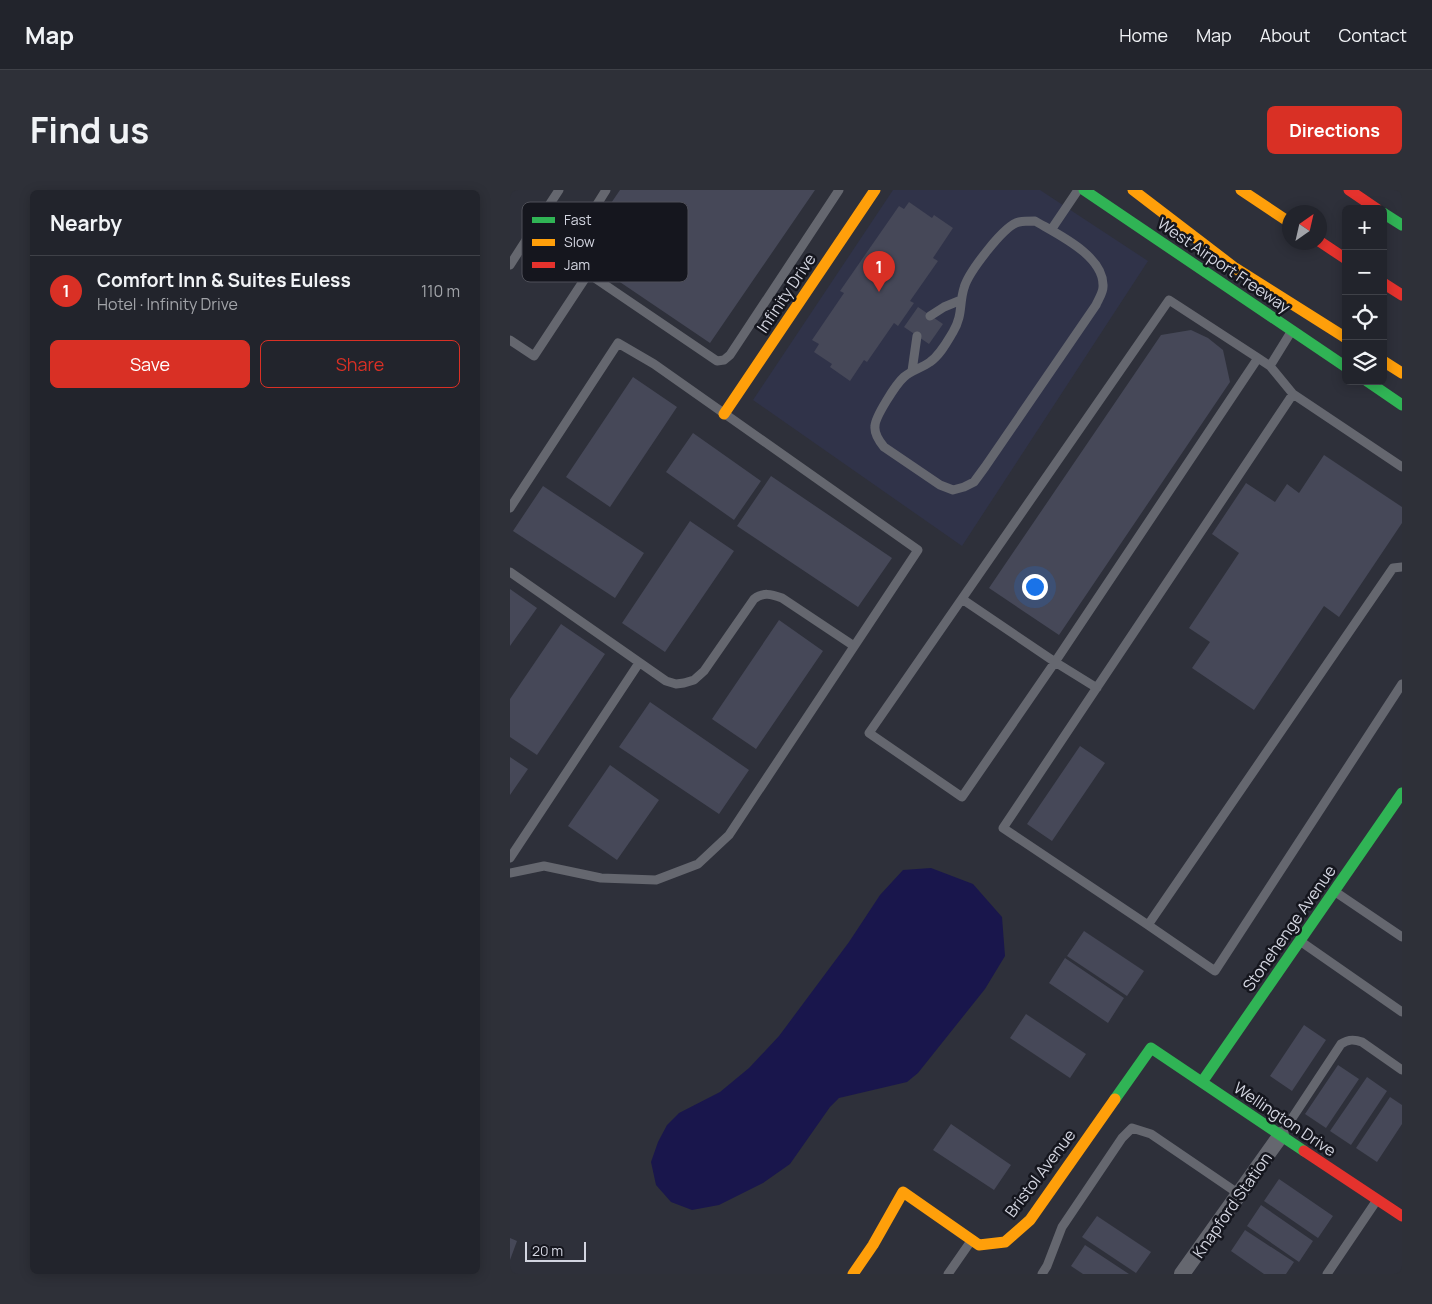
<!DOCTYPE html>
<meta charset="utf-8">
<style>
body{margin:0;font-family:Manrope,sans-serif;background:#2e3038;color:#f1f3f6}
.controls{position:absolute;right:15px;top:15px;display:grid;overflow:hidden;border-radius:8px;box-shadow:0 2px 12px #0003}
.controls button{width:45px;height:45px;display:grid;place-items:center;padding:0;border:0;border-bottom:1px solid #3f4148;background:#22242c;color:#f1f3f6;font:25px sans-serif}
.compass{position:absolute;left:772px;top:15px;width:45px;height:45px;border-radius:50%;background:#22242c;box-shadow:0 2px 12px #0003;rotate:34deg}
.scale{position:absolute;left:15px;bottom:12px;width:61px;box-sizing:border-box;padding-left:5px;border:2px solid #d3d5e0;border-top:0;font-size:14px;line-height:18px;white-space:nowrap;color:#d3d5e0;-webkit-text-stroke:4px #15161e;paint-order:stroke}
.you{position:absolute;left:524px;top:396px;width:18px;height:18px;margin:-12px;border:4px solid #fff;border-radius:50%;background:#1a73e8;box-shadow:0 0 0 8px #1a73e833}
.badge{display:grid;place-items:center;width:32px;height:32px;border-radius:50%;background:#d93025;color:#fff;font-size:16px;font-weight:700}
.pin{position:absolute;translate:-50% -41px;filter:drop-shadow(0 1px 2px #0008)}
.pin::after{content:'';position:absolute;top:26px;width:18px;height:15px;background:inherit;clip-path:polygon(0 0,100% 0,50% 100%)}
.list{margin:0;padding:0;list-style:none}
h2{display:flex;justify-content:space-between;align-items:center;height:65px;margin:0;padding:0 20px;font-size:21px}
h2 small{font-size:16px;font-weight:400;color:#a2a4a9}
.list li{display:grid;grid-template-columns:32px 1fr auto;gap:15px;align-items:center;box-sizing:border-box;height:70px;padding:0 20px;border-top:1px solid #3f4148}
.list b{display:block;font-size:19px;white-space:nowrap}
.list p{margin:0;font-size:16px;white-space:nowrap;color:#a2a4a9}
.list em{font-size:16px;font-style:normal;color:#a2a4a9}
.actions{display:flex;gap:10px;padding:15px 20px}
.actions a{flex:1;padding:11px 0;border:1px solid #d93025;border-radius:8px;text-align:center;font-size:18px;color:#d93025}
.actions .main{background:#d93025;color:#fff}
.icon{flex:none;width:28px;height:28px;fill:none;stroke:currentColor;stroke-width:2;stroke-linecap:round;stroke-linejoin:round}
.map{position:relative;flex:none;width:892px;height:1084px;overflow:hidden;border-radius:8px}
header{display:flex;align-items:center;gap:30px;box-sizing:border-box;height:70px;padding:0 25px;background:#22242c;border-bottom:1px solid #3f4148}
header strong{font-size:24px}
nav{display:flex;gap:28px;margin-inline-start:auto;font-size:18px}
.intro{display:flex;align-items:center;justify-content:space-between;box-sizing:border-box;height:120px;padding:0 30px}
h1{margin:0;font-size:35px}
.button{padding:12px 22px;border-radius:8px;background:#d93025;color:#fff;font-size:18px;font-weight:700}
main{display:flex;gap:30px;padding:0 30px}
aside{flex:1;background:#22242c;border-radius:8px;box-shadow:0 2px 12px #0003}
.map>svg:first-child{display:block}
.built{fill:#303349}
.water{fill:#19164c}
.building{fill:#464858}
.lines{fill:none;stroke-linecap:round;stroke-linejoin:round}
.lane{stroke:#65676f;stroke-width:9}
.street{stroke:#65676f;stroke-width:16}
.fast{stroke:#30b455;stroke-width:11}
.slow{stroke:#ff9f0a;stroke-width:11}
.jam{stroke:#e5322d;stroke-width:11}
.labels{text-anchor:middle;stroke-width:5;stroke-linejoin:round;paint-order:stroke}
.street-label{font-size:16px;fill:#d3d5e0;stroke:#15161e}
.key{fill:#15161e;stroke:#4e4f58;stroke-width:1}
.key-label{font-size:14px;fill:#d3d5e0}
</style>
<header>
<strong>Map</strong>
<nav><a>Home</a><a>Map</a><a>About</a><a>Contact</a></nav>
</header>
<div class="intro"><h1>Find us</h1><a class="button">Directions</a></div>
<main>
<aside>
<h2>Nearby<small></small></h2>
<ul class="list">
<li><span class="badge">1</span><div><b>Comfort Inn &amp; Suites Euless</b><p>Hotel · Infinity Drive</p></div><em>110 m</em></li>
</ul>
<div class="actions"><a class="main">Save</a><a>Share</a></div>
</aside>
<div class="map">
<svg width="892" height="1084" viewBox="0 0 892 1084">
<rect width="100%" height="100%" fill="#2e303a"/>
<path class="built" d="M383,0H530L638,71L452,356L243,210Z"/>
<path class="water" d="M421,678L463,694L492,727L495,766L475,799L408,883L397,892L329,908L320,917L280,974L253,993L209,1015L182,1020L161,1012L146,995L141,972L148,952L157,935L169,923L210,902L239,878L269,846L339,752L370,705L393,680Z"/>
<path class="building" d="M110,0H305L200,153L67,63Z
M399,12L422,28L424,25L443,38L423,68L428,71L400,111L404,113L388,136L384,133L357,172L354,170L340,191L320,177L322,174L304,162L309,154L302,150L334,103L330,101L389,16L394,19Z
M408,117L433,134L419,154L394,137Z
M681,140L698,148L713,160L720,192L549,445L479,398L651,145Z
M123,187L167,217L100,317L56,287Z
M183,243L251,291L224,330L156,282Z
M814,265L892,317V333L829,427L814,416L744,520L682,478L700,452L679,438L729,363L702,344L736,293L765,312L777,294L789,303Z
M261,286L382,368L348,417L227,336Z
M33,296L134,363L105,408L3,341Z
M180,331L224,361L155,462L112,433Z
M0,399L27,418L0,456Z
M269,430L313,461L246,559L202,529Z
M51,434L95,464L27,565L0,547V509Z
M140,512L239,580L209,624L109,557Z
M570,556L595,573L542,651L517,634Z
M0,567L18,579L0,605Z
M100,575L149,610L107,670L58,636Z
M574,741L634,781L617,806L557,766Z
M555,768L614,808L598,833L539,793Z
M516,824L576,864L560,888L500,848Z
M794,835L816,850L782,901L760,886Z
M828,875L849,889L816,938L795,924Z
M857,887L877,901L841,955L820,941Z
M880,907L892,915V934L867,972L846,958Z
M441,934L501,975L484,1000L423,960Z
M769,989L823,1026L808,1048L754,1011Z
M751,1015L803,1051L789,1072L737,1036Z
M587,1026L641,1062L626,1083L572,1047Z
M735,1040L784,1072L776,1084H754L721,1061Z
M0,1048L7,1051L0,1070Z
M575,1055L619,1084H573L561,1076Z"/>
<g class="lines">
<path class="lane" d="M49,0L20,44L207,171L214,170L220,165L329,0
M525,31C547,44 595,66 593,97C593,103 588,110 586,115L475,277L464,292L454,297L443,300L430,295L374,257C369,251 364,244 365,236C365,227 386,194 394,187C402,180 412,178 420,172C430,165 437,152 443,142C453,125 449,114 454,98C458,83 494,35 509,32C514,31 520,31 525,31Z
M541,40L568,0
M54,67L96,0
M0,75L20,44
M420,126L434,117L451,110
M781,142L760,176L783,204L892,277
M0,150L24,166L78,84
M748,168L545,472L452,607L359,543L659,110L748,168L760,176
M402,181L407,146
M0,318L108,153L144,174L408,360L219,645L188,674L146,690L91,688L34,676L0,683
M892,377L883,378L638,735L705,781L892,494
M0,382L156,491L166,494L174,493L184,490L194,481L244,409C253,402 261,404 272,408L344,456
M452,409L545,472L587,498
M0,668L129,473
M824,701L892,747
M638,735L493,638L783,204
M790,751L892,822
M771,945L831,854C838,849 844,849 852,852L892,880
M438,1084L461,1051
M532,1084L537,1076L552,1037L612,948L622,938L641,944L729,1004
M817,1084L867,1010"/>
<path class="street" d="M672,1084L771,945"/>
<path class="fast" d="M574,0L836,177
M873,23L892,35
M857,191L892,215
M692,892L892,603
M605,909L641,858L794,961"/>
<path class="slow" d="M623,0L725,78L836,148
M731,0L779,32
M873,171L892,183
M214,224L365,0
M343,1084L363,1055L393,1002L469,1055L495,1052L520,1030L605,909"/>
<path class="jam" d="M839,0L867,19
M809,51L836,69
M873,93L892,105
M794,961L892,1026"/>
</g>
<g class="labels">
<g class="street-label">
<text transform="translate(714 75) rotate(34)" y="6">West Airport Freeway</text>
<text transform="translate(276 103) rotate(-56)" y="6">Infinity Drive</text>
<text transform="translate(779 738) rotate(-55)" y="6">Stonehenge Avenue</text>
<text transform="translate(775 929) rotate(34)" y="6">Wellington Drive</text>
<text transform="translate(530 983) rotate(-53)" y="6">Bristol Avenue</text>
<text transform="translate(722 1015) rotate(-55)" y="6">Knapford Station</text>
</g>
</g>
<rect x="12" y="12" width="166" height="80" rx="8" class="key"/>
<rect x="22" y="27" width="23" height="6" fill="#30b455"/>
<rect x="22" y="49" width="23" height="7" fill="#ff9f0a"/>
<rect x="22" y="72" width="23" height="6" fill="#e5322d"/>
<g class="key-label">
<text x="54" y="35">Fast</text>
<text x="54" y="57">Slow</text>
<text x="54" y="80">Jam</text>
</g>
</svg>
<div class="controls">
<button>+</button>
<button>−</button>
<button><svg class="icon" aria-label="locate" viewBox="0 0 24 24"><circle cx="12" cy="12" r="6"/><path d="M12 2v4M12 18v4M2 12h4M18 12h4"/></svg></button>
<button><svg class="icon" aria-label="layers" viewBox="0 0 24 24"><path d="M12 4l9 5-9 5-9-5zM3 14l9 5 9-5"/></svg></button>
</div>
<svg class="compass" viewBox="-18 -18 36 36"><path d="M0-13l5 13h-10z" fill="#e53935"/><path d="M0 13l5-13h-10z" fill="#a2a4a9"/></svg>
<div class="scale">20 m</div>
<div class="you"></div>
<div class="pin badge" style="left:369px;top:102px">1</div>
</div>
</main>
